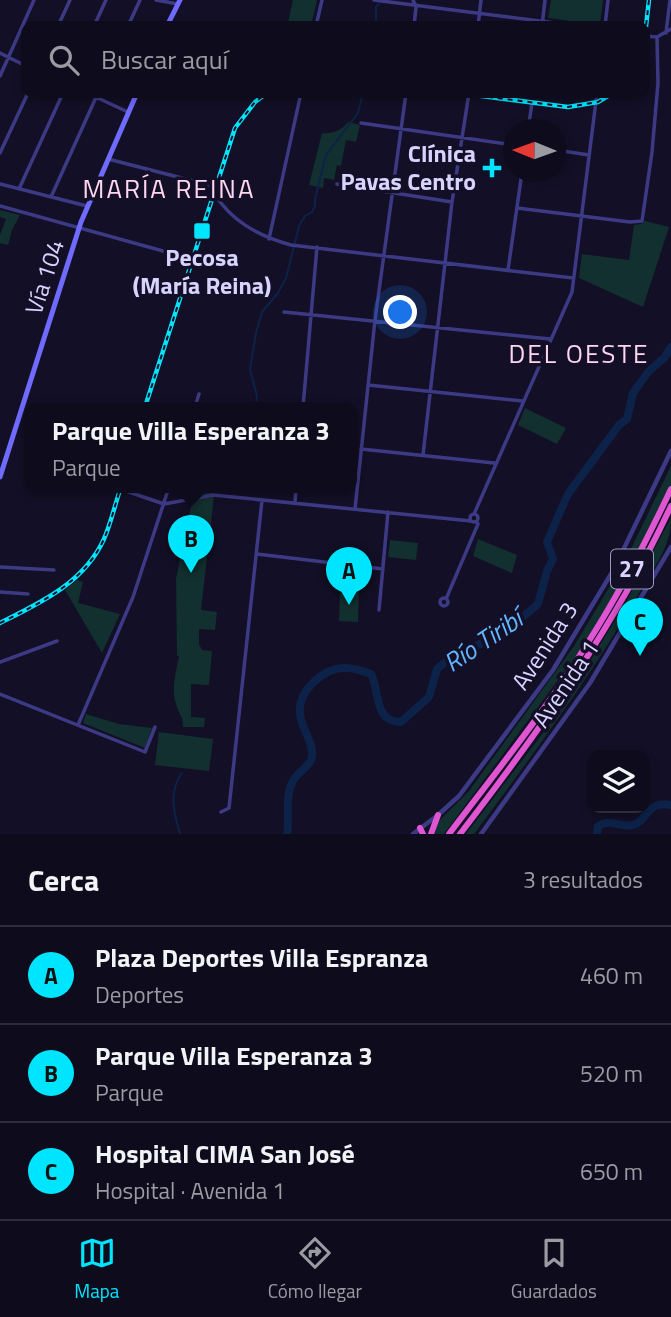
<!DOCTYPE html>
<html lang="es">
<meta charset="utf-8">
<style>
body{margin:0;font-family:"Titillium Web",sans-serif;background:#1c1929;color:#f1f3f6}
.controls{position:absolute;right:21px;bottom:21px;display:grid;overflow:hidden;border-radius:14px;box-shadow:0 4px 10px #0003}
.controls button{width:63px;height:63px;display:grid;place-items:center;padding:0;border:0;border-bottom:2px solid #2e2b3b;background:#0e0b1c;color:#f1f3f6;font:35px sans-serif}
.compass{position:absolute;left:503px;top:119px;width:63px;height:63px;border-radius:50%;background:#0e0b1c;box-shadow:0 4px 10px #0003;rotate:271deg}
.you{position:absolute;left:401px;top:313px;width:24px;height:24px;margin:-18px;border:5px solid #fff;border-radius:50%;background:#1a73e8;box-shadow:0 0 0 10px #1a73e833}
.badge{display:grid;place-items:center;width:46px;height:46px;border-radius:50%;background:#00e5ff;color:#111;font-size:23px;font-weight:700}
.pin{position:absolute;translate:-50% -58px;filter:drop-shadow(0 2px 4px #0008)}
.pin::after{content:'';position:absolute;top:37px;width:24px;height:21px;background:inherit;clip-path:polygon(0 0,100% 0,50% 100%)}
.popup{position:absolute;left:25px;top:402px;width:332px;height:91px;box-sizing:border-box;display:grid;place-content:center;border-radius:14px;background:#0e0b1c;filter:drop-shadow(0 2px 5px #0005);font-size:23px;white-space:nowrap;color:#9b9ba3}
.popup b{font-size:26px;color:#f1f3f6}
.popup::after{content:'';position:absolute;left:50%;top:100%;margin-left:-14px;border:14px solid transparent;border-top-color:#0e0b1c}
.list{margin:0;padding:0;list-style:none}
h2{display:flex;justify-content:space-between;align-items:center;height:91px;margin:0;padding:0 28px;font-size:30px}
h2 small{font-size:23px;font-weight:400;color:#9b9ba3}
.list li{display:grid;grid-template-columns:46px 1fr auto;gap:21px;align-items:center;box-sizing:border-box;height:98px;padding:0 28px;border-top:2px solid #2e2b3b}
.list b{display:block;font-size:26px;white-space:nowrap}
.list p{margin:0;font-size:23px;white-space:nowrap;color:#9b9ba3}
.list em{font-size:23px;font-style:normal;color:#9b9ba3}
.icon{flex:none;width:38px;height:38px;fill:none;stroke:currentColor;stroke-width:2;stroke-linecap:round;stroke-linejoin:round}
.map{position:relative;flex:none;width:671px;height:834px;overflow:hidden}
.search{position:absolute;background:#0e0b1c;box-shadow:0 4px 10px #0003;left:21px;right:21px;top:21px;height:77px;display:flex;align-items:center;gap:18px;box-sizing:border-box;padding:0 24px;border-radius:14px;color:#9b9ba3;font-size:26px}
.sheet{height:385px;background:#0e0b1c}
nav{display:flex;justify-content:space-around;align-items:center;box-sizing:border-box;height:98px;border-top:2px solid #2e2b3b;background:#0e0b1c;font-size:19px;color:#9b9ba3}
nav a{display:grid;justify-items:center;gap:4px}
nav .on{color:#00e5ff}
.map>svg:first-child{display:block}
.green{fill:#12302f}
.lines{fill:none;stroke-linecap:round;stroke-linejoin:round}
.stream{stroke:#0c2248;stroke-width:2}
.river{stroke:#0c2248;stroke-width:8}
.minor{stroke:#3d3a85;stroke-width:3.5}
.tertiary{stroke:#3d3a85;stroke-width:4.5}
.secondary{stroke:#6f6bff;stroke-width:5}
.trunk{stroke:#e055d1;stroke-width:6}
.rail-casing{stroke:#00e5ff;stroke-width:4.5}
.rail{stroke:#130f26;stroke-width:2;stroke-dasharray:5;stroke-linecap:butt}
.poi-dot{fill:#00e5ff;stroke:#130f26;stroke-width:2.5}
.labels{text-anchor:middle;stroke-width:7;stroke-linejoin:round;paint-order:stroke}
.shield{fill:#130f26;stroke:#9e99be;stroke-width:2}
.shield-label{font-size:23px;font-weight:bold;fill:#d9d4ff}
.poi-label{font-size:24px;font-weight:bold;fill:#d9d4ff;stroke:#130f26;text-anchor:end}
.street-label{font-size:24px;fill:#d9d4ff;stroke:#130f26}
.neighbourhood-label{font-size:26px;letter-spacing:2px;fill:#ffd6f0;stroke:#130f26}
.water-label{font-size:26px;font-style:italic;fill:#62b6ff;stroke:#130f26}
</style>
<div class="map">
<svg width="671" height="834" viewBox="0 0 671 834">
<rect width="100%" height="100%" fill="#130f26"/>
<path class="green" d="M293,0H317L311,26H287Z
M551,0H603L600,25L548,18Z
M348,122L360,125L356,142L346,140L341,166L337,165L334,180L324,178L323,188L309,185L322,133C332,134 341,131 348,122Z
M0,210L20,215L12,230L8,245L0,243V235L6,219L0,217Z
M645,221L669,227L643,307L579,278L582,254L629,260L634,225L641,224Z
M525,408L566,428L557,444L518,425Z
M671,466V485L666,497L641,547L587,641L444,834H435L438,822L469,791L574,646L624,563Z
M195,487H215L201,610L217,612L215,630L199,629V644L202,650L212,651L209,685L191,684V717L205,718L204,727H183C183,715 179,715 176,704C171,689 176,672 179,656H177L176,579Z
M671,518C671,548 653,569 638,595C589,679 532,756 474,834H466L562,708L627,600Z
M478,539L517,555L512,573L473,556Z
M390,540L418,543L416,560L388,557Z
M77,580L83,582L78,603L120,614L102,653L65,590Z
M340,589L359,590L358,622L339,621Z
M86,714L119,724L152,728L145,748L83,723Z
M159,732L213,739L209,771L155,765Z"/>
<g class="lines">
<path class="stream" d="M376,26V7L379,4
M256,407L257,396L250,369L256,333L262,312L278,293L286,278L299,226L305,216L312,212L315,206V199L326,155L358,113L363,93
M180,834C174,814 168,791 182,773"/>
<path class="river" d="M287,834C290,816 284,798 293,781C297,773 307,768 311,760C317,746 300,728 300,713C298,691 323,668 345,668C354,668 363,671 371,674C380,690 373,722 401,722L429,697L437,669L451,657L496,637L504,627L524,616L538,604L547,571L553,559L547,542L568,494L619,425L627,419L633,393L649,371L664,358L671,347
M597,834L598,826C614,818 618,828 632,825C648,823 645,800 671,805"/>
<path class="minor" d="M156,0L178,4
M374,0L580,26
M413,0L416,7L414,26
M58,26L70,0
M94,26L106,0
M128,26L140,0
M316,26L322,0
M478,26L481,0
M542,26L545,0
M605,26L608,0
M666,33L670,0
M645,36L657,37L671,29
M0,53L26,66
M0,76L34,0
M87,93L128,112
M361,123L514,145
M528,130L532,103
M556,150L589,155
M0,153L28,93
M108,159L209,185C214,190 216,197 221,203C238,225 265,238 291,245L573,278
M0,184L87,206
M337,184L452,202
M19,189L63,93
M51,197L98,93
M0,206L181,256
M517,208L630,222L642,221L652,152L658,83L657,37
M269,239L301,93
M508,270L522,172
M284,312L550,339
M368,385L522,401
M195,407L199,394
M303,407L317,247
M361,449L494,463
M423,455L452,202L469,93
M123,490L164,504L213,495L471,521
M295,503L296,487
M355,509L375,320L406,93
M470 518a4 4 0 1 1 8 0a4 4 0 1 1-8 0Z
M474,514L572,292L597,93
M257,554L383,569
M0,567L54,570
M0,592L28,594
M440 602a4 4 0 1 1 8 0a4 4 0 1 1-8 0Z
M446,599L478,524L477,522
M379,610L388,512
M0,662L57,641
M0,694L145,752L155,727
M78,725L133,597L169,487
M221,812L229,808L262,500"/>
<path class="tertiary" d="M413,834L438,815L459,796L553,670L614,569L671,451
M481,834L590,683L671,547"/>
<path class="secondary" d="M167,26L180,0
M0,477L81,222L137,93"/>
<path class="trunk" d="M420,828L423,834
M431,834L438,815
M449,834C496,772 546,710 587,644C619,594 646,542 671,489
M460,834C540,730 616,625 671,506"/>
<defs>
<path id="rail" d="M645,35L649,0
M458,93L568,107L598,102L613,93
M145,407L235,128L255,102L267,93
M0,623C40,603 84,583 104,539C111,523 115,504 121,487"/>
</defs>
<use href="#rail" class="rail-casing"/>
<use href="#rail" class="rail"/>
</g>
<g class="poi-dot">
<path d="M488.5 157.5h7v7h7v7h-7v7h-7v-7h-7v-7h7z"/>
<rect x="193" y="222" width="18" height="18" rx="3.5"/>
</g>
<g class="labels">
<rect class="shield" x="611" y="549.5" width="42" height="39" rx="5"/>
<g class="shield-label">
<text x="632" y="577">27</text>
</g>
<g class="poi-label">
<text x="476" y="162">Clínica<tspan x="476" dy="28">Pavas Centro</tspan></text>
<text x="202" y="266" text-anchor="middle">Pecosa<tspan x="202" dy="28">(María Reina)</tspan></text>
</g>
<g class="street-label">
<text transform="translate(45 277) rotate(-72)" y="8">Vía 104</text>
<text transform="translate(545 646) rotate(-57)" y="8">Avenida 3</text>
<text transform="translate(566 684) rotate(-56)" y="8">Avenida 1</text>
</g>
<g class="neighbourhood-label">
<text x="169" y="198">MARÍA REINA</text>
<text x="579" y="363">DEL OESTE</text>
</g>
<g class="water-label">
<text transform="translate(483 641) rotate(-34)" y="9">Río Tiribí</text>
</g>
</g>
</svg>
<div class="controls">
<button><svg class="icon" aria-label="layers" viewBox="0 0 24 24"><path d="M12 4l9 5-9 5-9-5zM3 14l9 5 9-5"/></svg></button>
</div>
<svg class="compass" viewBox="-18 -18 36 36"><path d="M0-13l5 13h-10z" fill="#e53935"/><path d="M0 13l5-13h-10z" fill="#9b9ba3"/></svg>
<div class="you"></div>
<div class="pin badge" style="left:349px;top:605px">A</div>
<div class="pin badge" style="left:191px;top:573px">B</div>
<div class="popup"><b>Parque Villa Esperanza 3</b>Parque</div>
<div class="pin badge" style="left:640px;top:656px">C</div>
<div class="search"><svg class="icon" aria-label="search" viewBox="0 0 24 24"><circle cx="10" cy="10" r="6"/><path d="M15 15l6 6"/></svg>Buscar aquí</div>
</div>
<section class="sheet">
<h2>Cerca<small>3 resultados</small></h2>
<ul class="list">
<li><span class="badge">A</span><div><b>Plaza Deportes Villa Espranza</b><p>Deportes</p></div><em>460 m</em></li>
<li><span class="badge">B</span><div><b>Parque Villa Esperanza 3</b><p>Parque</p></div><em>520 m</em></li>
<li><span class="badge">C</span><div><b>Hospital CIMA San José</b><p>Hospital · Avenida 1</p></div><em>650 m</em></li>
</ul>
</section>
<nav>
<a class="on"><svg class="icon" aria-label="map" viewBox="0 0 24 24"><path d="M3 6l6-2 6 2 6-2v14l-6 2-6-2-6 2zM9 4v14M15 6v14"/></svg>Mapa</a>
<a><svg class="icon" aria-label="directions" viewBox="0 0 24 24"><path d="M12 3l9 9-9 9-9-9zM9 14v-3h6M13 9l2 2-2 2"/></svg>Cómo llegar</a>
<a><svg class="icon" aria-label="saved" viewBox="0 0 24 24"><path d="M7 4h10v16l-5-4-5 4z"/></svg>Guardados</a>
</nav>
